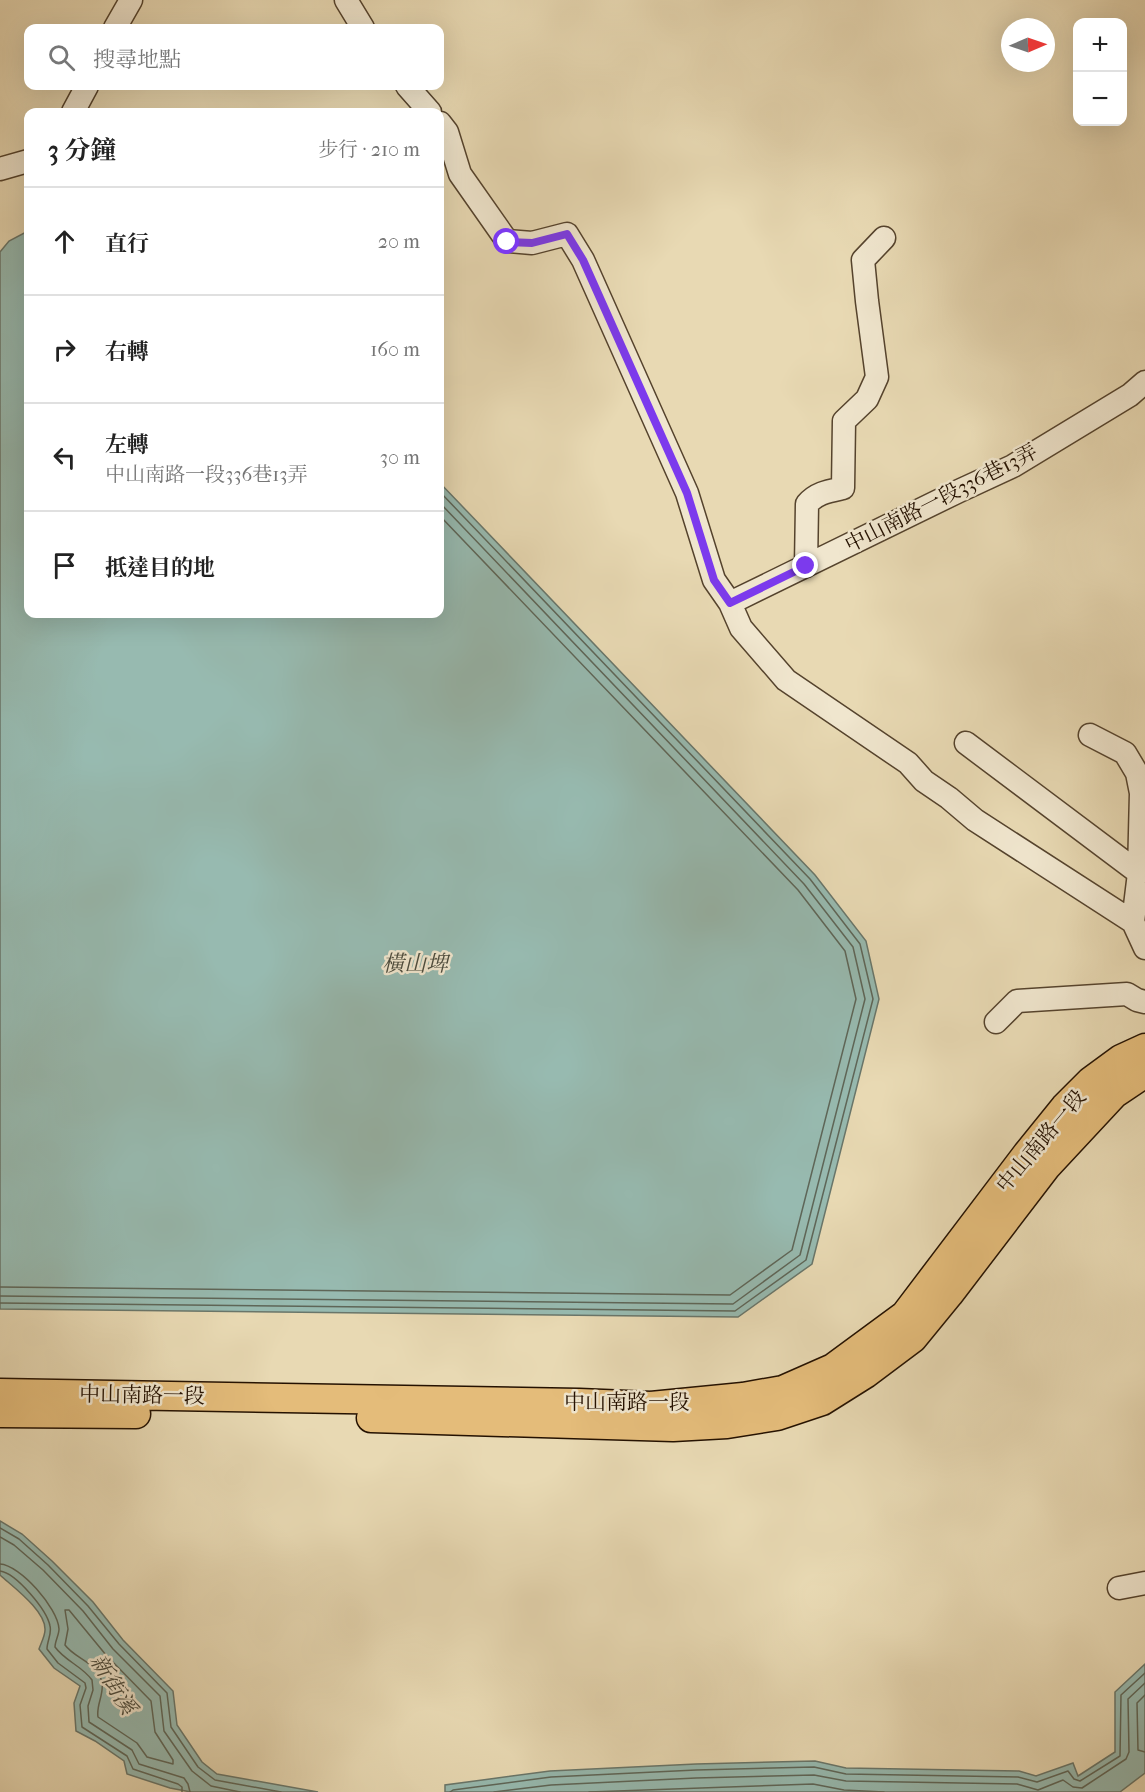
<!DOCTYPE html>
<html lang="zh-TW">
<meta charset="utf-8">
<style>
body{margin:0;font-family:"IM FELL French Canon","Noto Serif TC",serif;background:#f2f2f2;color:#222}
.controls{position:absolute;right:18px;top:18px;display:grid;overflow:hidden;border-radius:12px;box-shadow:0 6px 24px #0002}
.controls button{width:54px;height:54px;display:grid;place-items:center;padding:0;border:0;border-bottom:2px solid #e0e0e0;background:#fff;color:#222;font:30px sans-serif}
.compass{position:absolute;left:1001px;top:18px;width:54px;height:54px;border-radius:50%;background:#fff;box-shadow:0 6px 24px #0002;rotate:88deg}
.stop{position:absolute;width:18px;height:18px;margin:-14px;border:4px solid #7c3aed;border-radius:50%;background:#fff}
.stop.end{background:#7c3aed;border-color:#fff;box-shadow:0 2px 6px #0008}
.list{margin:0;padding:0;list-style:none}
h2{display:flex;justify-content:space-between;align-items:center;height:78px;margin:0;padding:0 24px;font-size:26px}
h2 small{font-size:20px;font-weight:400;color:#767676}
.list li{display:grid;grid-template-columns:39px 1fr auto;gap:18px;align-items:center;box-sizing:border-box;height:108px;padding:0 24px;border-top:2px solid #e0e0e0}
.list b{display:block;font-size:22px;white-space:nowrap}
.list p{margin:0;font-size:20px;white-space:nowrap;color:#767676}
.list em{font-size:20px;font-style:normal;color:#767676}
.icon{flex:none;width:33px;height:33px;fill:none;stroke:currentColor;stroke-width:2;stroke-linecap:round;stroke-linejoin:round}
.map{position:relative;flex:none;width:1145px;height:1792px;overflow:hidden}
.search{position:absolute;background:#fff;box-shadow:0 6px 24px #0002;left:24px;top:24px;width:420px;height:66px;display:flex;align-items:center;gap:15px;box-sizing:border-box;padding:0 21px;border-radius:12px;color:#767676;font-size:22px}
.panel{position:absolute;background:#fff;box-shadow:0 6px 24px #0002;left:24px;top:108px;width:420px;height:510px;border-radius:12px}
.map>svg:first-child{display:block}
.water{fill:#97bab0;stroke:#69766a;stroke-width:1.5}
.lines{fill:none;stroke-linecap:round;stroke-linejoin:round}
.shore{stroke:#5e6658;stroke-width:1.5}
.minor-casing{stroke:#55432d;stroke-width:25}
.major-casing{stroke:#241100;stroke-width:31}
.minor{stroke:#f0e6ce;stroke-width:22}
.major{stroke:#e4bc7a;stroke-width:28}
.route{stroke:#7c3aed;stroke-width:8}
.labels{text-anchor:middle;stroke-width:5;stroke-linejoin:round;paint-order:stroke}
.street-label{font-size:21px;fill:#241100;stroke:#f0e6ce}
.water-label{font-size:22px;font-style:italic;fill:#4c4c3e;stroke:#f0e6ce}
</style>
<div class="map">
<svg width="1145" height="1792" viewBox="0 0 1145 1792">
<rect width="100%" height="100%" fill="#e8d9b3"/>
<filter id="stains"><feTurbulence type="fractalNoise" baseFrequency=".00333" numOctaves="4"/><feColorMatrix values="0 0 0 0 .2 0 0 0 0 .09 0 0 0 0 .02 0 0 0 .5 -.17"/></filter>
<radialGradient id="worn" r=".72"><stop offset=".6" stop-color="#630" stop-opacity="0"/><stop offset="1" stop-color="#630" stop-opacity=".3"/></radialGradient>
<path class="water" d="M28,231V614H440V483L815,875L866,941L879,999L812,1264L738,1317L0,1309V252L9,241Z
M0,1521L22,1534L52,1561L93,1602L123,1640L173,1691L177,1725L202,1762L217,1774L318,1792H191L170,1788L127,1774L124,1761L95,1741L76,1731L74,1703L80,1686L54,1668L39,1649C41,1643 45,1636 45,1630C46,1611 13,1587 0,1575Z
M1145,1664V1773L1120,1792H445V1785L550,1771L696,1764L815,1761L846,1768L1019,1771L1036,1776L1073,1763L1078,1776L1115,1752V1692Z"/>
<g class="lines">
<path class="shore" d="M0,1287L730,1295L792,1250L856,999L845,951L798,890L440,516
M0,1296L733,1304L800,1255L865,999L853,947L804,884L440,503
M0,1303L735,1311L806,1260L873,999L860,944L810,879L440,492
M0,1528L19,1539L48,1565L88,1606L119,1644L167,1693L171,1727L198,1767L215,1780L281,1792
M0,1537L14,1545L43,1570L83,1611L113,1649L160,1696L164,1731L192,1771L211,1786L240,1792
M0,1564C20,1565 58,1608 59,1629C59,1635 55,1641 55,1647C65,1661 82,1666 92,1680L93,1690L88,1706L89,1722L132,1750L139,1764L184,1778L188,1784L190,1792
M0,1571C16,1573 47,1610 50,1626C52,1634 47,1641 47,1649L58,1663L85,1683L86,1688L80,1705L82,1727L127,1756L133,1769L178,1784L182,1787V1792
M65,1610H69L106,1655L151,1701L155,1732L173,1760V1764L147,1757L137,1743L98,1717C96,1705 104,1695 102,1683C99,1663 75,1659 65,1645L68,1629Z
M1145,1695L1137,1703L1138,1750L1145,1752
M450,1792L453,1790L551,1777L696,1770L814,1767L846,1774L1018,1777L1037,1782L1068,1771L1074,1779L1080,1781L1120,1756L1121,1695L1145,1673
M494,1792L551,1785L696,1778L814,1775L846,1781L1017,1784L1038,1790L1063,1780L1073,1787L1082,1788L1126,1759L1129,1752L1128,1699L1145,1683
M589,1792L813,1784L844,1790L884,1792"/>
<defs>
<path id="minor" d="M346,0L363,28
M115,28L131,0
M407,86L430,112
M73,112L87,86
M440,123L447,132L460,174L507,241L532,243L567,234L583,260L687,493L714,580L730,603L741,628L786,680L908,763L924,781L949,798L975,820L1133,922
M0,169L28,161
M806,566L807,504C816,493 829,491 843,488L844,421L867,399L877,377L867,301L863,260L884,238
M730,603L959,491L1013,466L1130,395L1145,382
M1090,735L1125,753L1137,773L1141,793L1139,873L1133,922L1145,948
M966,743L1139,873
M996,1022L1017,1001L1127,994L1137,1000L1145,1002
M1119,1588L1145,1583"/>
<path id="major" d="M0,1393L579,1403L651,1406L743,1397L783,1390L833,1368L905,1315L1027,1154L1065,1107L1091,1081L1121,1059L1145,1048
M0,1413L136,1414
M371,1418L673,1427L727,1424L777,1416L822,1401L865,1374L913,1338L949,1294L1046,1167L1114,1094L1145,1073"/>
</defs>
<use href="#minor" class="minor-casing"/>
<use href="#major" class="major-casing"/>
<use href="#minor" class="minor"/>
<use href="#major" class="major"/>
</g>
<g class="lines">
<path class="route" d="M507,242L532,243L567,234L583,260L687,493L714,580L730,603L806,566"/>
</g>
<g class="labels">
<g class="street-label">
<text transform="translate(941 498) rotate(-27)" y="7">中山南路一段336巷13弄</text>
<text transform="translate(1041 1141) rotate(-50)" y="7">中山南路一段</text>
<text transform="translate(142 1395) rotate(1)" y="7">中山南路一段</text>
<text x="627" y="1409">中山南路一段</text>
</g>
<g class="water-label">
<text x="415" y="971">橫山埤</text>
<text transform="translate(114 1684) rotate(58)" y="8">新街溪</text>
</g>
</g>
<rect width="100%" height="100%" filter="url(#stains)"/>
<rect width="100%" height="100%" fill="url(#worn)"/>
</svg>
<div class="controls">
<button>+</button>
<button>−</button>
</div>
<svg class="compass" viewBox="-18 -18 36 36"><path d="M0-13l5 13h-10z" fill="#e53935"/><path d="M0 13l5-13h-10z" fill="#767676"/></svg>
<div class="stop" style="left:507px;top:242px"></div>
<div class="stop end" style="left:806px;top:566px"></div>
<div class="search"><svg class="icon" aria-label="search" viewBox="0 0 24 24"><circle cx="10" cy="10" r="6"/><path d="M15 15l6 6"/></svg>搜尋地點</div>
<section class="panel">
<h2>3 分鐘<small>步行 · 210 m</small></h2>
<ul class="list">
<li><svg class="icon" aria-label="ahead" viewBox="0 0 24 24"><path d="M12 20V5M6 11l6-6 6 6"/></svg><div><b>直行</b></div><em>20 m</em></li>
<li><svg class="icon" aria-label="right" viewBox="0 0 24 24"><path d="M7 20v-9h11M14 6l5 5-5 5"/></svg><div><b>右轉</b></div><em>160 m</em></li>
<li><svg class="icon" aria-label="left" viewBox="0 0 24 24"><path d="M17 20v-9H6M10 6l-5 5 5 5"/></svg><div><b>左轉</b><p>中山南路一段336巷13弄</p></div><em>30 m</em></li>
<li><svg class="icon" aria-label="arrive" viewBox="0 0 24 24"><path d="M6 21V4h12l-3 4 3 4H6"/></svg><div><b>抵達目的地</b></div></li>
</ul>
</section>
</div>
